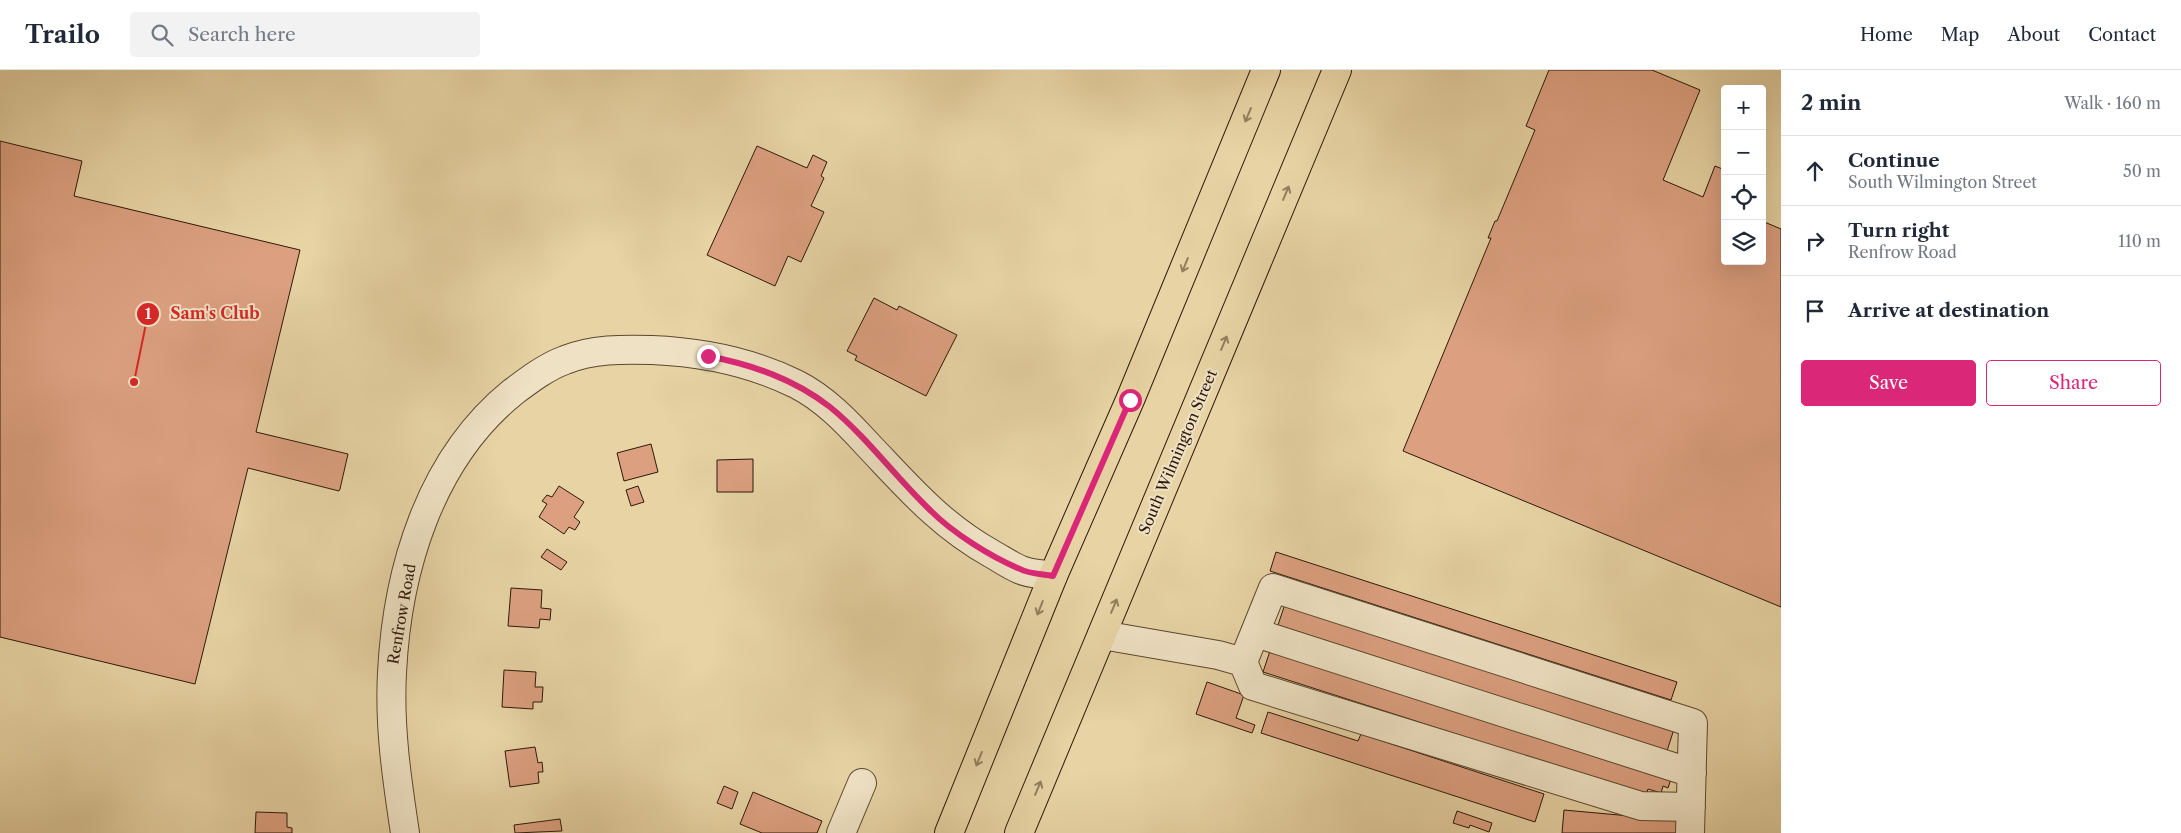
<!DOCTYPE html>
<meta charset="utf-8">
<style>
body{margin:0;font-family:"Libre Caslon Text",serif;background:#f2f2f3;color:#1f2937}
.controls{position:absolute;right:15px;top:15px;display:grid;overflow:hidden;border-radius:5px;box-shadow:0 5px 20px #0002}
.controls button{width:45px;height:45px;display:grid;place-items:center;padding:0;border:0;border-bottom:1px solid #e0e1e3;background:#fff;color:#1f2937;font:25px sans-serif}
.stop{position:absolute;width:15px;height:15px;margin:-11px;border:4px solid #db2777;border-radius:50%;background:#fff}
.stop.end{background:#db2777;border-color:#fff;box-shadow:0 1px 5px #0008}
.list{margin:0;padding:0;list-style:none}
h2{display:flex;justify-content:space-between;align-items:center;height:65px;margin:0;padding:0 20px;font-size:21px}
h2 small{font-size:16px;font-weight:400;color:#747a83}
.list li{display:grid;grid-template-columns:32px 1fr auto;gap:15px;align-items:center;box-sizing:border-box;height:70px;padding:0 20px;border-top:1px solid #e0e1e3}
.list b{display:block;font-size:19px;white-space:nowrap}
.list p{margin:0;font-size:16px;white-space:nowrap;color:#747a83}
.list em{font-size:16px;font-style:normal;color:#747a83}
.actions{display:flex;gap:10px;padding:15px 20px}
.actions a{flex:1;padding:11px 0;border:1px solid #db2777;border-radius:5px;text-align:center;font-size:18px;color:#db2777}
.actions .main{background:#db2777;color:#fff}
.icon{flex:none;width:28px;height:28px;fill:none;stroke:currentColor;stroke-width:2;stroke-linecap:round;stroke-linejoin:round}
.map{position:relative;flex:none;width:1781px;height:763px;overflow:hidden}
header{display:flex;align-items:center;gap:30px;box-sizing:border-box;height:70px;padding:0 25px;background:#fff;border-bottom:1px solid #e0e1e3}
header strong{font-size:24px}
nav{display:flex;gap:28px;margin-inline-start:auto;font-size:18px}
.search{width:350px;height:45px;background:#f2f2f3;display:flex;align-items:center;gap:12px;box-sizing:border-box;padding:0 18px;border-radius:5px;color:#747a83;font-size:19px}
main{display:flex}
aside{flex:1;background:#fff}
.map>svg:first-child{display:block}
.building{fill:#dca080;stroke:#2d190a}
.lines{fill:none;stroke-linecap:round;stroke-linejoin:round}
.minor-casing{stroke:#5c4830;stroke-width:30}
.major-casing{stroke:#2d190a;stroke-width:30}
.minor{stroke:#efe2c4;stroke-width:28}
.major{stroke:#e7d3a4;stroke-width:28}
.oneway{stroke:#937f5f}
.route{stroke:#db2777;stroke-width:6}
.labels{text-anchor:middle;stroke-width:4;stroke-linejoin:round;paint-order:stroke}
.street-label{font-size:15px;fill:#2d190a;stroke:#efe2c4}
.leader{fill:none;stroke:#d62828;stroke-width:2}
.callout-dot{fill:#d62828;stroke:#efe2c4;stroke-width:2}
.mark-label{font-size:15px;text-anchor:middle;font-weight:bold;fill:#fff}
.callout-label{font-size:16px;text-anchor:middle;font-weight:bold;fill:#d62828;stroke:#efe2c4;stroke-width:4;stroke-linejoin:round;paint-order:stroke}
</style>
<header>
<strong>Trailo</strong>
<div class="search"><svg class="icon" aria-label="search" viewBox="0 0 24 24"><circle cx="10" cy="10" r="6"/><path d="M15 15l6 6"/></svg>Search here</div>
<nav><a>Home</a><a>Map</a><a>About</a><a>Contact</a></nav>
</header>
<main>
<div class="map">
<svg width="1781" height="763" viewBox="0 0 1781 763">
<rect width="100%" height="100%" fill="#e7d3a4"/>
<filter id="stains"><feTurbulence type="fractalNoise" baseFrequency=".004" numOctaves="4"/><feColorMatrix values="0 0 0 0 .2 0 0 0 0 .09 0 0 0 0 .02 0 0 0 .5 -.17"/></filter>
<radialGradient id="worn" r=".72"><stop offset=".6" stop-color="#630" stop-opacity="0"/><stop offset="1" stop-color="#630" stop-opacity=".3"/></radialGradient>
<path class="building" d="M1549,0H1652L1700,20L1663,110L1703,127L1715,96L1725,100V191H1762V151L1781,159V537L1403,381L1491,168H1488L1495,151H1497L1535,60L1526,56Z
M0,71L82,91L74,126L300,180L256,362L348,384L340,419L339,421L248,398L195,614L0,567Z
M757,76L807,98L813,85L827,92L821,106L824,108L811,136L824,142L801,192L788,186L775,216L707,185Z
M874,228L897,240L899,236L957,265L926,326L855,290L857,286L847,281Z
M651,374L658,402L624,411L617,383Z
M753,389V422H717V390Z
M559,416L584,432L574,447L580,452L575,460L569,457L564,464L539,447L547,434L542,431L547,425L552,427Z
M638,416L644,432L631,436L626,420Z
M547,479L567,492L561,500L541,487Z
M1276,482L1677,612L1671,630L1270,501Z
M511,518L542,520L541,538L551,539L550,550L540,549L539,558L508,556Z
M1285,534L1674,659L1667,681L1278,555Z
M1271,578L1672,706L1668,718L1663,716L1661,723L1648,719L1646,725L1263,602Z
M504,600L536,602L535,617H543L542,632H533V639L502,637Z
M1207,612L1244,625L1236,648L1255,655L1252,663L1196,644Z
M1268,642L1358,671L1361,664L1544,724L1535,752L1261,663Z
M535,677L538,693L542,692L543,702H538L539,713L510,717L505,681Z
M724,716L738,722L732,739L717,733Z
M753,722L822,751L817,763H762L740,754Z
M1564,740L1685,751L1684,763H1562Z
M1457,741L1492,753L1489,762L1470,755L1469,758L1453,753Z
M256,742L287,743V757L292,758V763H255Z
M560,749L562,761L515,763L514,755Z"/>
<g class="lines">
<defs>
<path id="minor" d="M1256,563L1692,703
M1102,565L1218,585L1243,592L1273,518L1693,653L1690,763
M1243,592L1253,616L1641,736L1691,737
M405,763C397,710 389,657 392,603C397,500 430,389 513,322C529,310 546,297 565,290C592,279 623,279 652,280C702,282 751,292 796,314C824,328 847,352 868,375C908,417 940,455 992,484C1001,489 1011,496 1021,500C1030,504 1043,504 1053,506
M841,763L862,713"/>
<path id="major" d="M949,763L1053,506L1130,330L1266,0
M1019,763L1337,0"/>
</defs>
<use href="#minor" class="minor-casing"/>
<use href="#major" class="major-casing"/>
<use href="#minor" class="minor"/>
<use href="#major" class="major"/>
</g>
<defs><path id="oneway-shaft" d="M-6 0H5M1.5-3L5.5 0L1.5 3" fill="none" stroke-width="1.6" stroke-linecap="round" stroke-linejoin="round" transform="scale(1.25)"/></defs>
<g class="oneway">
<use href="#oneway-shaft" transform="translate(1248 45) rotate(113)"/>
<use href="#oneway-shaft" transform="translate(1286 123) rotate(-67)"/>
<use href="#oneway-shaft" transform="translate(1185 195) rotate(112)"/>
<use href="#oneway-shaft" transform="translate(1224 273) rotate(-67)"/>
<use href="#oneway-shaft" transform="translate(1114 536) rotate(-67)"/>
<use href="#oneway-shaft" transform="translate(1040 538) rotate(112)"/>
<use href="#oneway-shaft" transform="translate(979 689) rotate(112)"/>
<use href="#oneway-shaft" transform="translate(1038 718) rotate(-67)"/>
</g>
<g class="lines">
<path class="route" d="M708,286C753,295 794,309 830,337C867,367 896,408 931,441C953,463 991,487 1020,499C1029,504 1043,504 1053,506L1130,330"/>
</g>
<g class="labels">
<g class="street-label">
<text transform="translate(1178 382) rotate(-67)" y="5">South Wilmington Street</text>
<text transform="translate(402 544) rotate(-80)" y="5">Renfrow Road</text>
</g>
</g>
<path class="leader" d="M134 312L148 244"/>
<g class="callout-dot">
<circle cx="134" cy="312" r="5"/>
<circle cx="148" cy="244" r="12"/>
</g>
<g class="mark-label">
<text x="148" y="249">1</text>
</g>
<g class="callout-label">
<text x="215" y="249">Sam's Club</text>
</g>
<rect width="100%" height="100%" filter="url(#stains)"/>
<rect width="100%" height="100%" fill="url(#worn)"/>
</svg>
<div class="controls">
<button>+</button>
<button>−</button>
<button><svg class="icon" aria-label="locate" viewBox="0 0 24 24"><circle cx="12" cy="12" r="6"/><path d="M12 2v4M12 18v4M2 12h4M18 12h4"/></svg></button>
<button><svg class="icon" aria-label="layers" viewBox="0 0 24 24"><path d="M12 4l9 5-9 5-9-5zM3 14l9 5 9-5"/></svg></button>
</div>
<div class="stop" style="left:1130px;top:330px"></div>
<div class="stop end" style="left:708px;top:286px"></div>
</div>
<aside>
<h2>2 min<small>Walk · 160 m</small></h2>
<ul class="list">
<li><svg class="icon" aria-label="ahead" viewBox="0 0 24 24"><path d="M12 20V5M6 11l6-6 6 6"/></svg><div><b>Continue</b><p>South Wilmington Street</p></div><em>50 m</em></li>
<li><svg class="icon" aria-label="right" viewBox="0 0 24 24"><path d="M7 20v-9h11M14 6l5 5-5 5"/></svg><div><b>Turn right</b><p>Renfrow Road</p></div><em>110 m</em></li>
<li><svg class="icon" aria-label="arrive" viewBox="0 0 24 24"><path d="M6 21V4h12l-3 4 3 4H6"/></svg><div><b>Arrive at destination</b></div></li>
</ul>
<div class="actions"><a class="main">Save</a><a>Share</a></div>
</aside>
</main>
